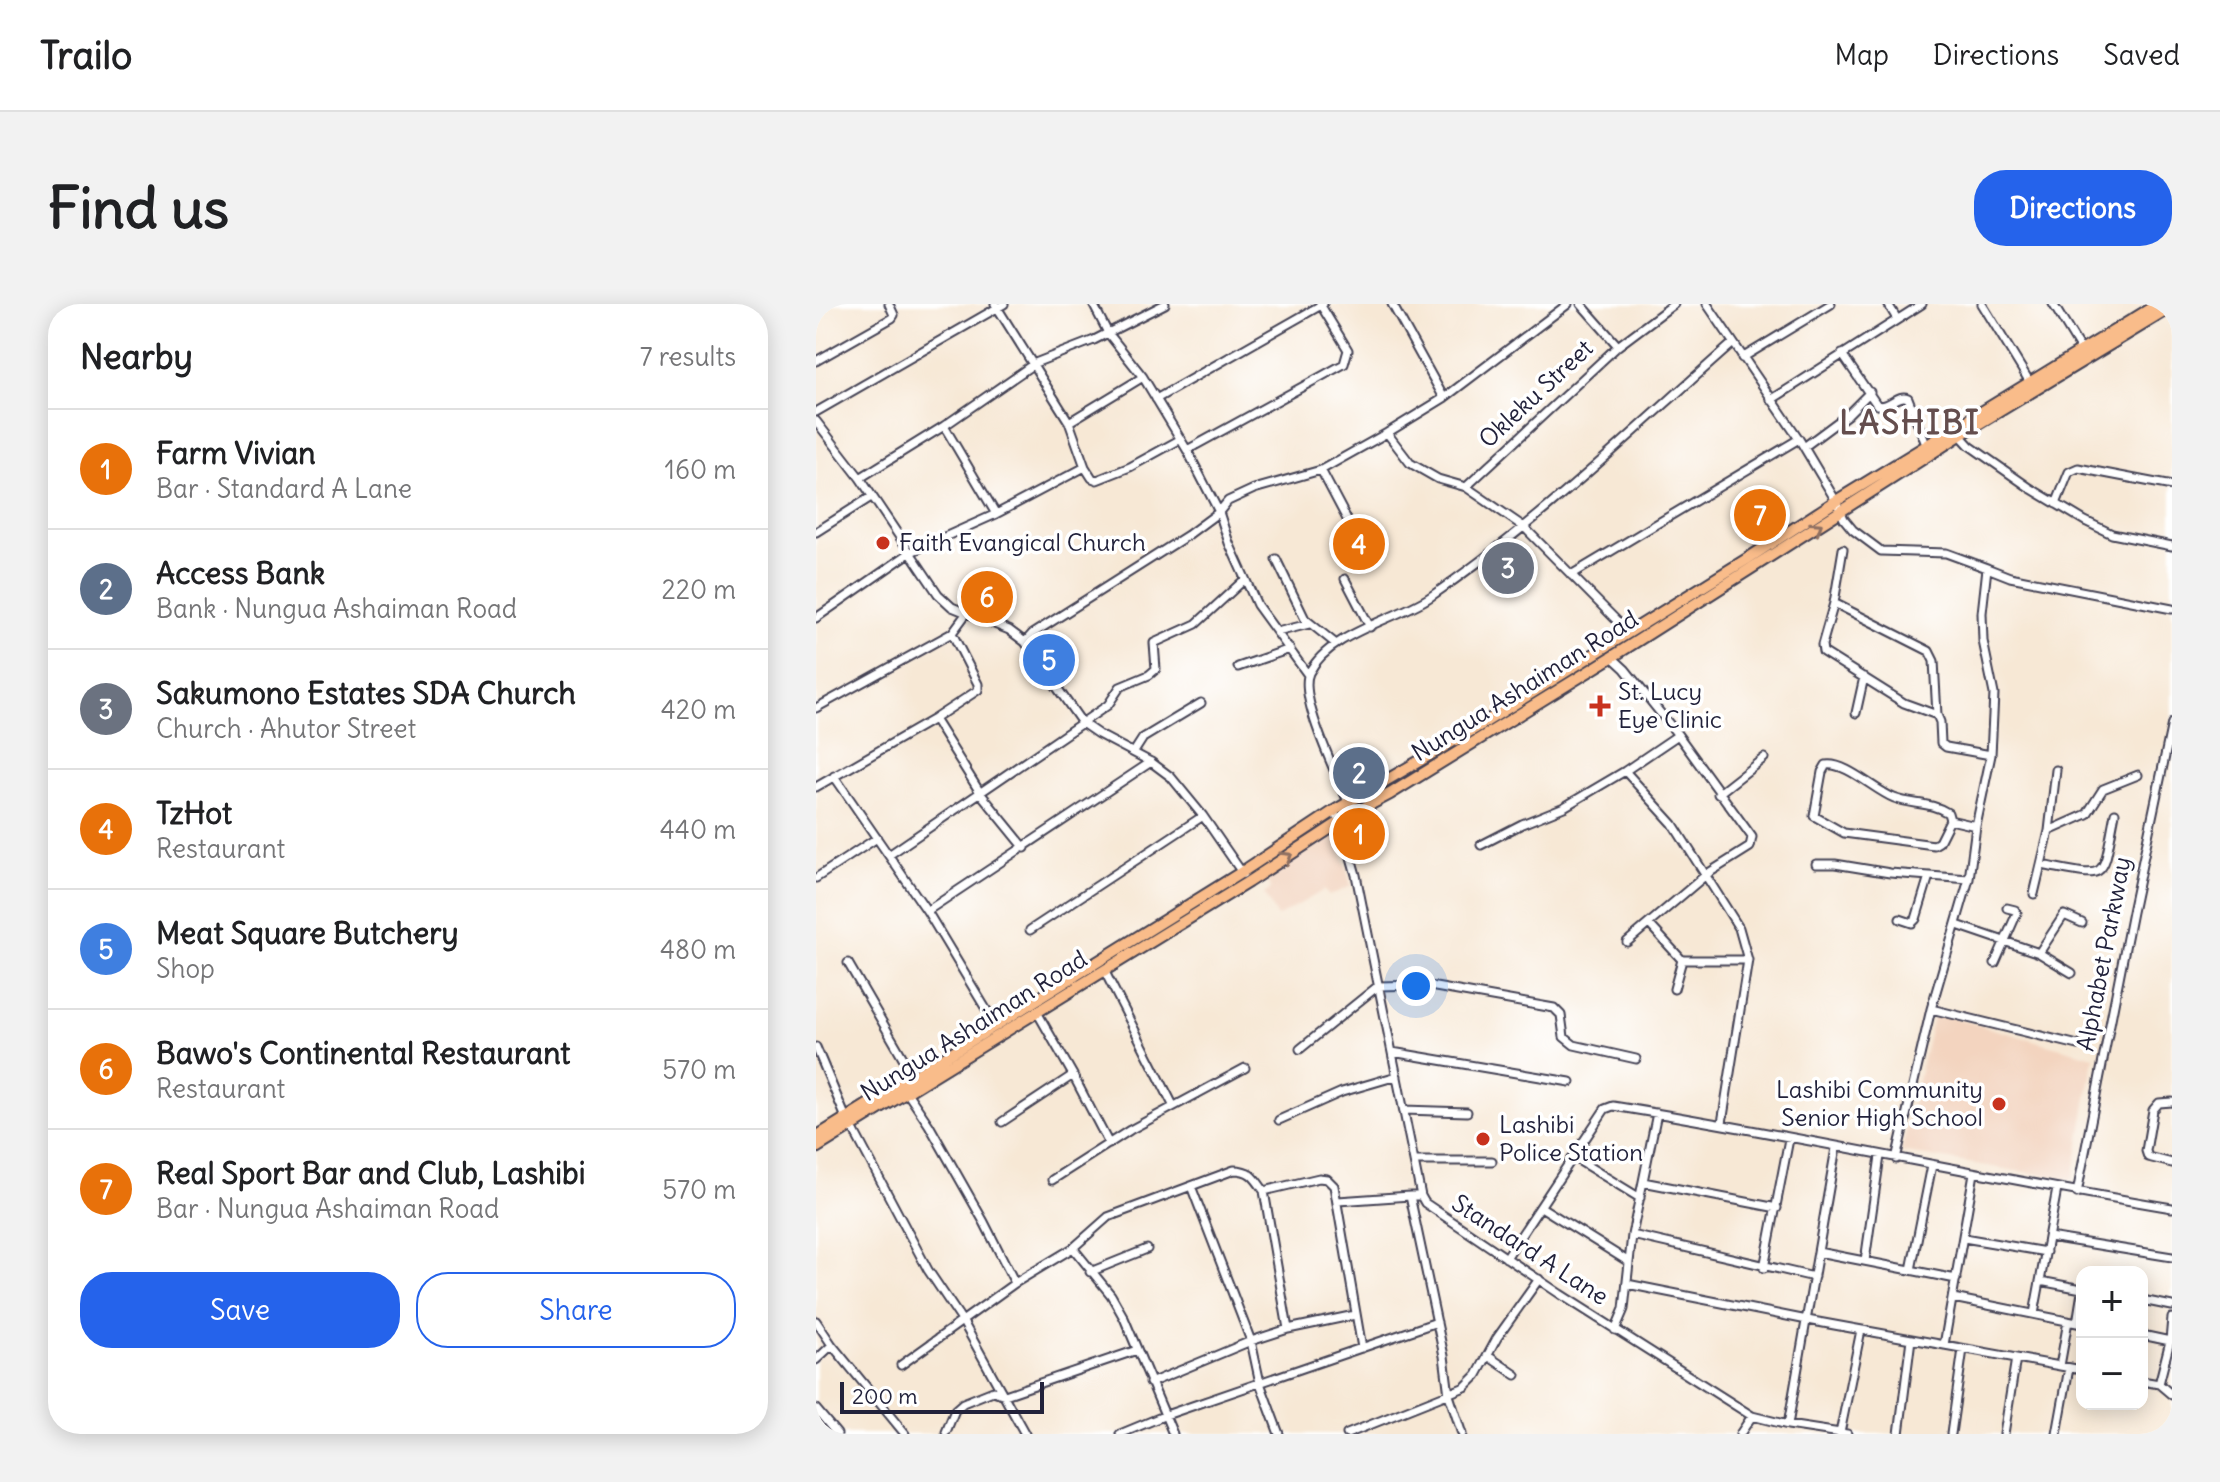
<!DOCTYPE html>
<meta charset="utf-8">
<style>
body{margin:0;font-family:Delius,sans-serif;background:#f2f2f2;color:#202124}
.controls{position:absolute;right:24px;bottom:24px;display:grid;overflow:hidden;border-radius:16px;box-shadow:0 4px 20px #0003}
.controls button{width:72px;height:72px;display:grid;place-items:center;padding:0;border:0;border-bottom:2px solid #e0e0e0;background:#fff;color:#202124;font:40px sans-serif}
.scale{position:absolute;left:24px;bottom:20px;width:204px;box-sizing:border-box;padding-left:8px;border:4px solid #22223b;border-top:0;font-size:22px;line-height:28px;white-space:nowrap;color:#22223b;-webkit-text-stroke:6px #fff;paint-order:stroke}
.you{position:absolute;left:600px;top:682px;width:28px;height:28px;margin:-20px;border:6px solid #fff;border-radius:50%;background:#1a73e8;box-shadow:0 0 0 12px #1a73e833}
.badge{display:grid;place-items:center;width:52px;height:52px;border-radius:50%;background:#2563eb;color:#fff;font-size:26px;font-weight:700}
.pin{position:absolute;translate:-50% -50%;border:4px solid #fff;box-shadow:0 2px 8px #0006}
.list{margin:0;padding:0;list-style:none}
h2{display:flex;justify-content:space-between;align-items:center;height:104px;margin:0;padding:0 32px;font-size:34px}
h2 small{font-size:26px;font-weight:400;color:#757577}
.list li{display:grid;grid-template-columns:52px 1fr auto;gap:24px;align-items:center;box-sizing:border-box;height:120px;padding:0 32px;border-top:2px solid #e0e0e0}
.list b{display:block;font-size:30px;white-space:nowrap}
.list p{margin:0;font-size:26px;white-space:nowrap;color:#757577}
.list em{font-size:26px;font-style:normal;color:#757577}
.actions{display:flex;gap:16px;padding:24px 32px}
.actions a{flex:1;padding:18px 0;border:2px solid #2563eb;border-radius:32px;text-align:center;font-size:28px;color:#2563eb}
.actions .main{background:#2563eb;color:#fff}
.map{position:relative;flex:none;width:1356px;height:1130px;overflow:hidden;border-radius:32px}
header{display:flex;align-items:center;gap:48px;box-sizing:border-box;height:112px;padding:0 40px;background:#fff;border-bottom:2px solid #e0e0e0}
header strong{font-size:38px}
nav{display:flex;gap:44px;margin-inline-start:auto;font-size:28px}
.intro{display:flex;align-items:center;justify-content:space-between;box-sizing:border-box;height:192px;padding:0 48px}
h1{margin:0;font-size:56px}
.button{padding:20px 36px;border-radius:32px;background:#2563eb;color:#fff;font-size:28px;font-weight:700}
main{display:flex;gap:48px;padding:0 48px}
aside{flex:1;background:#fff;border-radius:32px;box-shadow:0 4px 20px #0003}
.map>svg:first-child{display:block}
.built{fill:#f3d4bf}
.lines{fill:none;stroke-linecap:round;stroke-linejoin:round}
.street-casing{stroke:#424052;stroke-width:11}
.primary-casing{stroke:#424052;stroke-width:14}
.street{stroke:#fff;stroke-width:7}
.primary{stroke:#f9bc8a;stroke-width:10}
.oneway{stroke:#8e6f62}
.poi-dot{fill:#c8321e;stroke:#fff;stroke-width:3}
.labels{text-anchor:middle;stroke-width:7;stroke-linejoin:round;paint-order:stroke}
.street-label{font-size:24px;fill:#22223b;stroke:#fff}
.poi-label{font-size:24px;fill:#22223b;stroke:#fff;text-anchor:start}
.district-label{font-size:32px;font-weight:bold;letter-spacing:2px;fill:#644e4e;stroke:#fff}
</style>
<header>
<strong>Trailo</strong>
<nav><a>Map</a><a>Directions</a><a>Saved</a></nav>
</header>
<div class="intro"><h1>Find us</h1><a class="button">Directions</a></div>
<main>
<aside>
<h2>Nearby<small>7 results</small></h2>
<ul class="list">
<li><span class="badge" style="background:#e8710a">1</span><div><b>Farm Vivian</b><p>Bar · Standard A Lane</p></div><em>160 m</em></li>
<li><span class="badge" style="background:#5c6f8a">2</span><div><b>Access Bank</b><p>Bank · Nungua Ashaiman Road</p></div><em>220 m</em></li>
<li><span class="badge" style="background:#6b7280">3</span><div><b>Sakumono Estates SDA Church</b><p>Church · Ahutor Street</p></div><em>420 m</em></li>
<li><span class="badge" style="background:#e8710a">4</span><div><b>TzHot</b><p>Restaurant</p></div><em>440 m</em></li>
<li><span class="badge" style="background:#3f7fe0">5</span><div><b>Meat Square Butchery</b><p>Shop</p></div><em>480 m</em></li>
<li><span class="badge" style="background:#e8710a">6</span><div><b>Bawo's Continental Restaurant</b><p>Restaurant</p></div><em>570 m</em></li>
<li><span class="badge" style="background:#e8710a">7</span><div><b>Real Sport Bar and Club, Lashibi</b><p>Bar · Nungua Ashaiman Road</p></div><em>570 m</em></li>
</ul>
<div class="actions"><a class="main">Save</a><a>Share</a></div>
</aside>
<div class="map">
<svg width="1356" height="1130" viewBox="0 0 1356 1130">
<rect width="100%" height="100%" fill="#fff"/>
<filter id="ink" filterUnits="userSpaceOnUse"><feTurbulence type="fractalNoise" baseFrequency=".0125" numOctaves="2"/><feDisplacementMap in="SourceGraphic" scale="16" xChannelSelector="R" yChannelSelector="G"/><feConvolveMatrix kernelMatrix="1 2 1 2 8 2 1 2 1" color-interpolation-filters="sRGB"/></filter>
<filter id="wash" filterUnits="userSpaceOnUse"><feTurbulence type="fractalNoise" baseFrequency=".006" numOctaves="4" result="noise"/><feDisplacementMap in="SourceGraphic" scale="32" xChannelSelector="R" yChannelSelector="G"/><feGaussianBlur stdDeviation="1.8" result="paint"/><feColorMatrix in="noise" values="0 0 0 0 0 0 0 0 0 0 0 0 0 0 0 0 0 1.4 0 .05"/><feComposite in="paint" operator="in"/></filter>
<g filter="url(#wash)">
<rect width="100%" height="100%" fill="#f7e8d5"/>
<path class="built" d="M519,525L535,582L513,592L508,586L461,613L448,590L455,585L448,569Z
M1118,709L1278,753L1257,876L1085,848Z"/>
</g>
<g filter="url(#ink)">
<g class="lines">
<defs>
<path id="street" d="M179,0L253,118L269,163L276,174L281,176L314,163L365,135
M277,0L292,29L327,73L371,146L403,208L413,239L441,301L492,371
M576,0L628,94
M765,0L802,42
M891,0L983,135L1020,197L1028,215L1037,226L1065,247L1130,249L1171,264
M1072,0L1081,15
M1166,0L1215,80
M1237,0L1265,46
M1026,50L1061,101C1074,105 1081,89 1092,94L1111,143
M926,54L1015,0
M0,57L76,14L78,11L73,0
M340,95L507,0
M955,96L1106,0
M0,108L188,0
M0,117L44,174L122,290L136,303L193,326L209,338L266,419L282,430L335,458L355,473L387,512L427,570
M253,118L327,73
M128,122L180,210
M571,129L594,159L622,175L650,183L708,223L813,329
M1144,131L1154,142L1214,184L1269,217L1296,230L1356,242
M988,143L1031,111L1054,88
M371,146L528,60L532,46L504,0
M505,166L552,255
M44,174L128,122L219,59L278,36L349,0
M650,183L802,42L858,0
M1240,200L1253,168L1262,164L1356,182
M0,228L55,193
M1027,245L1018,299L1006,341L1007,348L1088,399L1121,411L1124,418L1125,439L1130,443L1175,451
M460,255L489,315L520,340
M755,271L983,135
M529,275L554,323
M1018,299L1113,347L1118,357L1121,411
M0,314L95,248L180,210L269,163
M461,328L493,320
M209,338L216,330L372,231L403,208L412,197L438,185L505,166L571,129L628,94L752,0
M796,353L809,365L862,431L809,467L857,520L923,624L932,656L906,819
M422,363L474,345
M0,404L136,329L150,310
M1040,409L1048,373
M118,415L165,490L209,544
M318,448L327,434L385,399
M18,472L111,607L179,720
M0,483L118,415L162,386V380L136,329
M902,490L948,454
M533,500C522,474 482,393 493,369C513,329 579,316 614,293C723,219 818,126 916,40
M518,507L529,532L540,571L605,892L609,899L744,990L936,1112L972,1121L1031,1130
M1134,516L1123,538L1118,541L1028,529L998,512L1006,468L1010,461C1030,458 1058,486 1078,494C1096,501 1116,498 1132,509L1134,516L1160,522
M1233,527L1271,510L1287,485L1322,471
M665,541L706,520L748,503L809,467
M73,551L292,401L304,383L333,371L340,365L338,339L380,320L428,276
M1000,560H1019L1074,569L1153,575
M1225,561C1295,574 1285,579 1299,509
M0,574L61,534
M1218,590L1233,527L1240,466
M111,607L335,458
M1084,615L1096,619L1100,615L1113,572
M833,620L866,656L858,685
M1141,621L1223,649L1256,669
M214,626L387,512
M811,638L891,570L934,543L936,533L862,431
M1223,649L1248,611L1266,619
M866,656H932
M32,659L97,771
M1179,659L1201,609L1199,606L1191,604
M288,666L357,801
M1115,705L1262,741
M221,708L257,771L293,840
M0,743L30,814
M484,745L562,682L608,681L738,704L745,711L748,733L758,741L820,755
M576,748L754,778
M90,787L113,821L168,918L199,979
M1356,798L1343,799L1337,806L1330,847L1332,853L1356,859
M588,806L651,808
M463,816L526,788L581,772
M186,818L257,771
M35,821L112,966L147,1018L209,1130
M757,853L824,894
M1080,855L1115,705L1153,575L1160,522L1175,451L1178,390L1167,337L1166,309L1171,264L1194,273L1356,305
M599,857H676
M236,876L314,826L429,764
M827,878L961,904
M375,882L435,1037L444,1079L463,1130
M448,887L503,874L511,875L518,882L546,1044
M1261,889L1316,608L1356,419
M605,892H594L628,1052L633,1091L646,1130
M522,897L594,892
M725,903L813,958
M816,931L998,973
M1233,933L1356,953
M1148,934L1230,948
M257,944L295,991L308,1014L357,1130
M1002,948L1140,975
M690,954L789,805L797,802C984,832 1169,873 1356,904
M1049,957L1064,852
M948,964L973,835
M1095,966L1116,861
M274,968L331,945
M1224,977L1266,985
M811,980L991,1016L1266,1066
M1137,994L1266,1020
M1326,996L1356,1002
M1218,1010L1241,885
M1356,1014L1354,1037L1343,1080L1356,1091
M0,1017L16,1041L89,1130
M1261,1019L1266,988
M472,1025L539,1011
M799,1026L808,1005L816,931L841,809
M1326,1031L1354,1037
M1128,1041L1158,869
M672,1052L700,1071
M0,1056L16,1041
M85,1061L199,979L257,944L292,913L418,866C435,866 439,874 448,887L472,1025L435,1037L334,1079
M1244,1062L1252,1017
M1326,1077L1343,1080
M0,1105L21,1130
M972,1121L1020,844
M130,1128L139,1106L147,1099L177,1087L189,1091L321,1046
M1024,1129L1045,1026
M304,1130L350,1111L621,1018
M531,1130L649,1083L661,1071L681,1034L723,975
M924,1130L936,1112
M1083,1130L1095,1035
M1135,1130L1147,1045
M1188,1130L1200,1054
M1241,1130L1253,1064"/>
<path id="primary" d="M0,833L426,568L518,507L658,425L931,255L1020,197L1342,0
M0,844L432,578L538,509L574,490L796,353L1144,131L1356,3"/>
</defs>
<use href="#street" class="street-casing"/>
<use href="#primary" class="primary-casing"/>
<use href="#street" class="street"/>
<use href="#primary" class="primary"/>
</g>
<defs><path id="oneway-chevron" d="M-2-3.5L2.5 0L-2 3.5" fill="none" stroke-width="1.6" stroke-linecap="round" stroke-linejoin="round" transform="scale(2)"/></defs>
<g class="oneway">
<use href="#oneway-chevron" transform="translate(1001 223) rotate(-33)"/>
<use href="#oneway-chevron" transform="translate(471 553) rotate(-32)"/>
</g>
</g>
<g class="poi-dot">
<circle cx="67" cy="239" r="8"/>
<path d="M780 390h8v8h8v8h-8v8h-8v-8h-8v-8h8z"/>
<circle cx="1183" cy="800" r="8"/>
<circle cx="667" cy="835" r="8"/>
</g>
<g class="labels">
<g class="street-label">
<text transform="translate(720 90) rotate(-43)" y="8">Okleku Street</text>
<text transform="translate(709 382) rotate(-32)" y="8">Nungua Ashaiman Road</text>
<text transform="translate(1288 650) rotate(-79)" y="8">Alphabet Parkway</text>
<text transform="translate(158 722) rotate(-32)" y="8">Nungua Ashaiman Road</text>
<text transform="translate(714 946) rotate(33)" y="8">Standard A Lane</text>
</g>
<g class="poi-label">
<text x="83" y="247">Faith Evangical Church</text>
<text x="802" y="396">St. Lucy<tspan x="802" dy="28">Eye Clinic</tspan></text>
<text x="1167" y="794" text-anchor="end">Lashibi Community<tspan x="1167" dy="28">Senior High School</tspan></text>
<text x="683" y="829">Lashibi<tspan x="683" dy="28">Police Station</tspan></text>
</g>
<g class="district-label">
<text x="1094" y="130">LASHIBI</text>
</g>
</g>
</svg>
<div class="controls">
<button>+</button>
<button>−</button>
</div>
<div class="scale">200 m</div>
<div class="you"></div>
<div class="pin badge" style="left:543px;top:530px;background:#e8710a">1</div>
<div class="pin badge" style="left:543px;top:469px;background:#5c6f8a">2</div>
<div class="pin badge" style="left:692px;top:264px;background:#6b7280">3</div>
<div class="pin badge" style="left:543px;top:240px;background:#e8710a">4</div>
<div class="pin badge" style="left:233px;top:356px;background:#3f7fe0">5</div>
<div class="pin badge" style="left:171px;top:293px;background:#e8710a">6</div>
<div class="pin badge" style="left:944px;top:211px;background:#e8710a">7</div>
</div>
</main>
